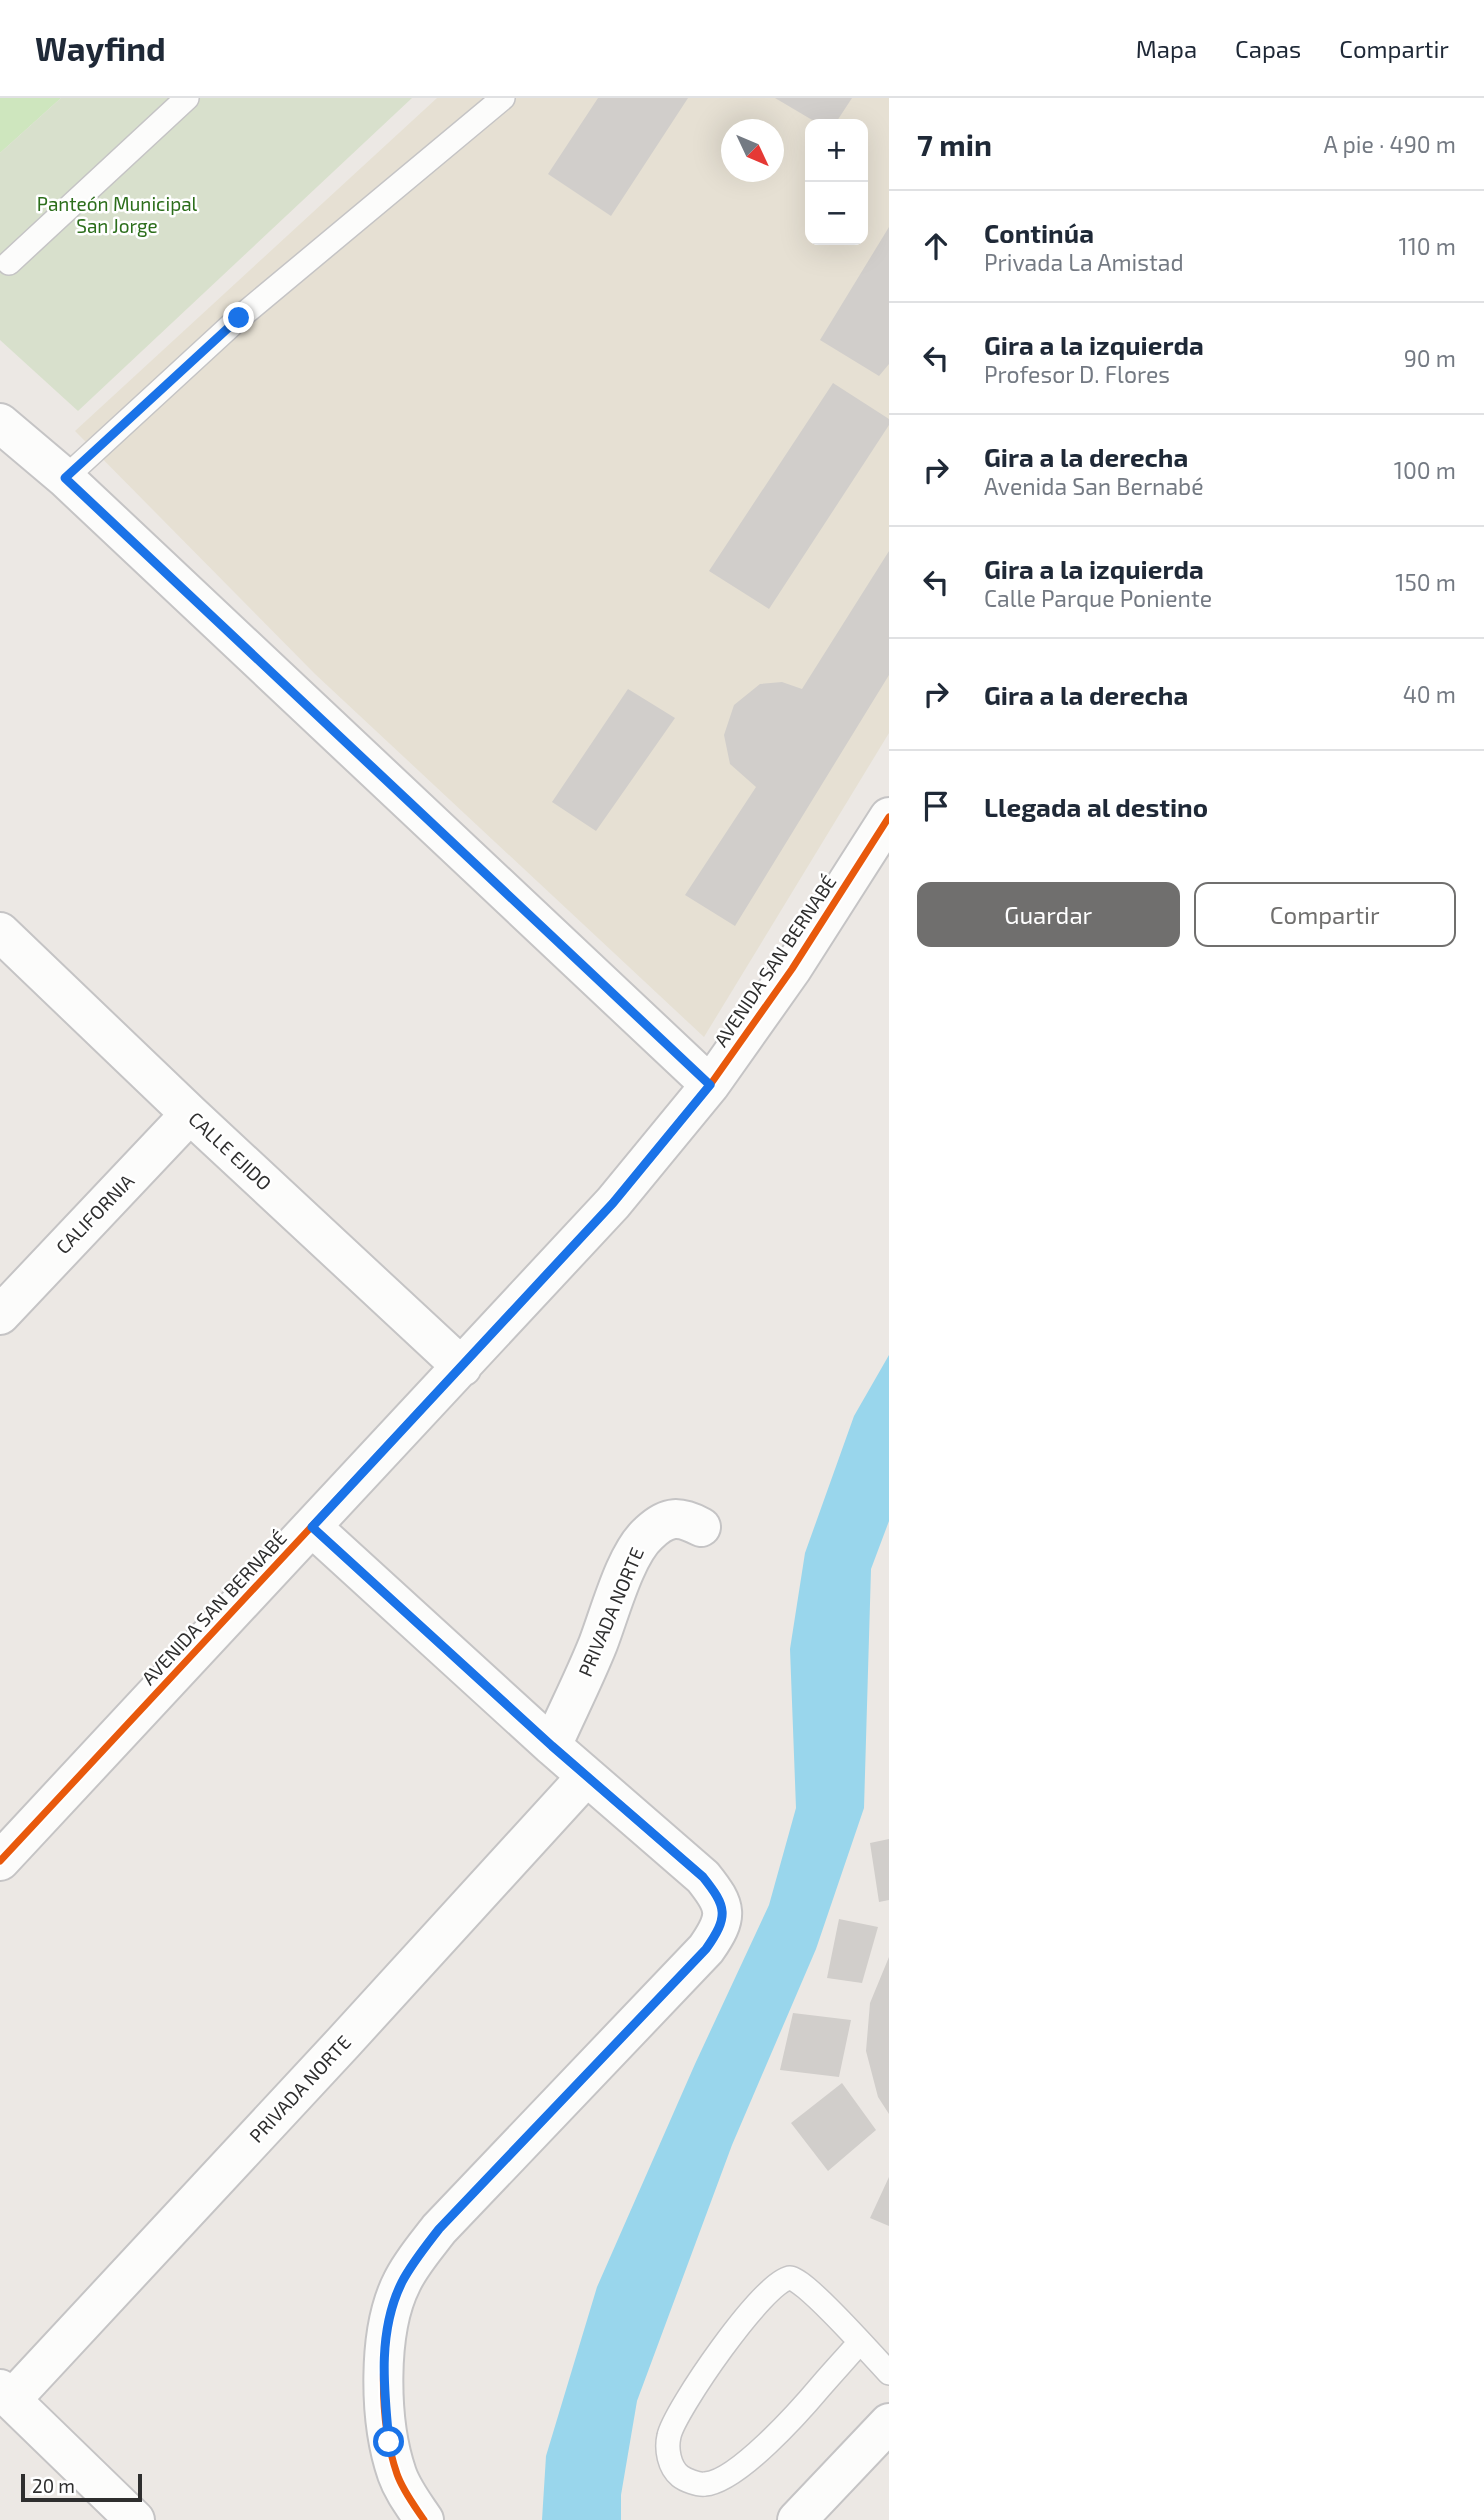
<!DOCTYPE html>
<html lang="es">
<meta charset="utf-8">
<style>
body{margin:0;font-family:"Exo 2",sans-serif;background:#f2f2f3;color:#1f2937}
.controls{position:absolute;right:21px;top:21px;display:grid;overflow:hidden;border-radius:14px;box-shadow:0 7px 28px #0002}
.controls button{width:63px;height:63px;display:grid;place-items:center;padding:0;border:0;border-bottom:2px solid #e0e1e3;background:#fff;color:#1f2937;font:35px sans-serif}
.compass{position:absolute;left:721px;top:21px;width:63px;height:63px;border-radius:50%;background:#fff;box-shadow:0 7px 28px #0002;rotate:134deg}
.scale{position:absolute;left:21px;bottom:18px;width:121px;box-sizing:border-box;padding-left:7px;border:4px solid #2e2e2e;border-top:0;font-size:19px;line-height:24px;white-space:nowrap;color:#2e2e2e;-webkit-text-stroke:5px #fff;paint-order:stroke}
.stop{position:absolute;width:21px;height:21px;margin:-16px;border:5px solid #1a73e8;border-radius:50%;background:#fff}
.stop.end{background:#1a73e8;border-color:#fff;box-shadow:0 2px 7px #0008}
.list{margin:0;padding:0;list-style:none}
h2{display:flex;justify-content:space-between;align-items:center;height:91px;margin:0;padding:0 28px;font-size:30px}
h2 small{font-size:23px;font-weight:400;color:#747a83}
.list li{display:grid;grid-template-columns:46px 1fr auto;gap:21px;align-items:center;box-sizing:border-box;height:112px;padding:0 28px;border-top:2px solid #e0e1e3}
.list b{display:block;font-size:26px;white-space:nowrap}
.list p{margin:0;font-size:23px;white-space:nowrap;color:#747a83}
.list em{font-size:23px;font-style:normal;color:#747a83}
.actions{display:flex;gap:14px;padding:21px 28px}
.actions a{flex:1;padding:16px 0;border:2px solid #706f6e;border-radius:14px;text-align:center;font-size:24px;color:#706f6e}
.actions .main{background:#706f6e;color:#fff}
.icon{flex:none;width:38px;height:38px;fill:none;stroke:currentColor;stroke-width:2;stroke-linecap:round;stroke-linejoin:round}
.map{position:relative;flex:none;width:889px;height:2422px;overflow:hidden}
header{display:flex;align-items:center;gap:42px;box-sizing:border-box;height:98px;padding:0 35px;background:#fff;border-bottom:2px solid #e0e1e3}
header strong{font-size:33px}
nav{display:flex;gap:38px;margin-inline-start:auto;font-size:24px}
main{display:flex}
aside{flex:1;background:#fff}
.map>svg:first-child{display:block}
.education{fill:#e6e0d3;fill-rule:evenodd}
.green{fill:#cee6be}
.cemetery{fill:#d8e0cc}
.water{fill:#99d6ec}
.building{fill:#d1cecb}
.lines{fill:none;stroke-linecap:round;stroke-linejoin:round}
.lane-casing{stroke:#c5c4c5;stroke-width:26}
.street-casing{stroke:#c5c4c5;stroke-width:42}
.lane{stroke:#fcfcfb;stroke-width:23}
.street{stroke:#fcfcfb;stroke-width:38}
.cycleway-casing{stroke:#fff;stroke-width:11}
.cycleway{stroke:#e8590c;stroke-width:7}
.route{stroke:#1a73e8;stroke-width:9}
.labels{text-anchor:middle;stroke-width:5;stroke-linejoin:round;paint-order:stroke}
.park-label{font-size:19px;fill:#2c6e1b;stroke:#fff}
.street-label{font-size:19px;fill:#2e2e2e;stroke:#fff}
</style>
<header>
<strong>Wayfind</strong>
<nav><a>Mapa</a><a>Capas</a><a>Compartir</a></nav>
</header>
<main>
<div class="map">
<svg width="889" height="2422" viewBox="0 0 889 2422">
<rect width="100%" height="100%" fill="#ece8e4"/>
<path class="education" d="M437,0H889V635L704,939L315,576L75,333ZM810,26H863V142H810ZM732,32H774V74H732Z"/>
<path class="green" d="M0,0H61L0,55Z"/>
<path class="cemetery" d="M61,0H412L78,313L0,242V55Z"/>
<path class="water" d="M889,1257V1423L871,1471L864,1710L816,1851L732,2047L637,2303L621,2397V2422H542L546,2358L597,2189L695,1966L769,1807L796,1710L790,1551L805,1455L854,1318Z"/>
<path class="building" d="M598,0H688L611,118L548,76Z
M775,0H852L835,26H819Z
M889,129V266L879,278L820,242Z
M833,285L889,321V327L769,511L709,473Z
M889,453V577L735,828L685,797L756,689L730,666L724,637L734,607L760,586L782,584L802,591Z
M628,591L675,620L596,733L552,704Z
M889,1741V1802L879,1804L870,1745Z
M839,1821L878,1829L862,1885L827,1880Z
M889,1859V2016L878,1999L866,1953L870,1905Z
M793,1915L851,1922L839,1979L780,1972Z
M842,1985L876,2032L828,2073L791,2025Z
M889,2079V2128L870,2120Z"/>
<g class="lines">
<defs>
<path id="lane" d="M9,165L187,0
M65,380L239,220L503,0
M860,2244C847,2259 834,2273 821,2288C800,2313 737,2384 705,2386C698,2387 685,2382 680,2378C669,2369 666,2351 669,2338C674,2313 765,2181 790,2180C804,2180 875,2260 889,2275"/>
<path id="street" d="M0,325L65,380L710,987
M0,834L190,1016L462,1269
M0,1217L190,1016
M312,1429L552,1648L703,1779C727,1809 729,1818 706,1851L439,2131C426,2148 411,2165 402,2184C377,2233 379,2324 397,2376C403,2393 414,2407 424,2422
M552,1648C567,1614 584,1581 598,1546C610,1515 625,1456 649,1435C668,1417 680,1418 701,1429
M0,1763L613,1105L710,987L792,871L889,719
M0,2291L135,2422
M12,2301L343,1945L586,1679
M797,2422L889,2325"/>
</defs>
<use href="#lane" class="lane-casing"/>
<use href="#street" class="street-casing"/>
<use href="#lane" class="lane"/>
<use href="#street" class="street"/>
<defs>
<path id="cycleway" d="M312,1429L552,1648L703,1779C727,1809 729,1818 706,1851L439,2131C426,2148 411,2165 402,2184C377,2233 379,2324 397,2376C403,2393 414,2407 424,2422
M0,1763L613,1105L710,987L792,871L889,719"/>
</defs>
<use href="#cycleway" class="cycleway-casing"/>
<use href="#cycleway" class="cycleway"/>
</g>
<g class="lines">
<path class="route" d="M239,220L65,380L710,987L613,1105L312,1429L552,1648L703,1779C727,1809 729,1818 706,1851L439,2131C426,2148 412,2165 402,2184C377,2234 384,2292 389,2344"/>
</g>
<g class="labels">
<g class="park-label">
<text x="117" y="113">Panteón Municipal<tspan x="117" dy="22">San Jorge</tspan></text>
</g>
<g class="street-label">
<text transform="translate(775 863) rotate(-56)" y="7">AVENIDA SAN BERNABÉ</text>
<text transform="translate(230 1053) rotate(43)" y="7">CALLE EJIDO</text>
<text transform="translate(95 1116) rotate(-46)" y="7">CALIFORNIA</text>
<text transform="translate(214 1510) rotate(-47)" y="7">AVENIDA SAN BERNABÉ</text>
<text transform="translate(611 1514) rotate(-67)" y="7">PRIVADA NORTE</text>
<text transform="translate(300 1991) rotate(-47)" y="7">PRIVADA NORTE</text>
</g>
</g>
</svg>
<div class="controls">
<button>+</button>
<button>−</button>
</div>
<svg class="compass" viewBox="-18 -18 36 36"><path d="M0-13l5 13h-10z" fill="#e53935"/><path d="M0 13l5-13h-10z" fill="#747a83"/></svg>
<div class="scale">20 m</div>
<div class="stop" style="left:389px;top:2344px"></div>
<div class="stop end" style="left:239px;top:220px"></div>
</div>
<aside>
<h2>7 min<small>A pie · 490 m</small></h2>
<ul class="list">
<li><svg class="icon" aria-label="ahead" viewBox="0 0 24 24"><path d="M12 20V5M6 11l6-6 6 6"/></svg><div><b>Continúa</b><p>Privada La Amistad</p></div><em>110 m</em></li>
<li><svg class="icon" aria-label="left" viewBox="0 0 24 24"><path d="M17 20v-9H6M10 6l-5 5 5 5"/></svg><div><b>Gira a la izquierda</b><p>Profesor D. Flores</p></div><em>90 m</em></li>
<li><svg class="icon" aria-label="right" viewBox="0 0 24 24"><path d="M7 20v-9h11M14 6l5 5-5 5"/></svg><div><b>Gira a la derecha</b><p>Avenida San Bernabé</p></div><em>100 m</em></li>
<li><svg class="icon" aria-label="left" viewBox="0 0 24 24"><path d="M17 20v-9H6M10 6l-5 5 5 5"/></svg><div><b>Gira a la izquierda</b><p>Calle Parque Poniente</p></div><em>150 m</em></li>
<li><svg class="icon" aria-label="right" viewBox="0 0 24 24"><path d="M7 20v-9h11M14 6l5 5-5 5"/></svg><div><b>Gira a la derecha</b></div><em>40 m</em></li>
<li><svg class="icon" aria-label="arrive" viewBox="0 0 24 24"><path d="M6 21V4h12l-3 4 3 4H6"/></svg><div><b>Llegada al destino</b></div></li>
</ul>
<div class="actions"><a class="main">Guardar</a><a>Compartir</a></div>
</aside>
</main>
